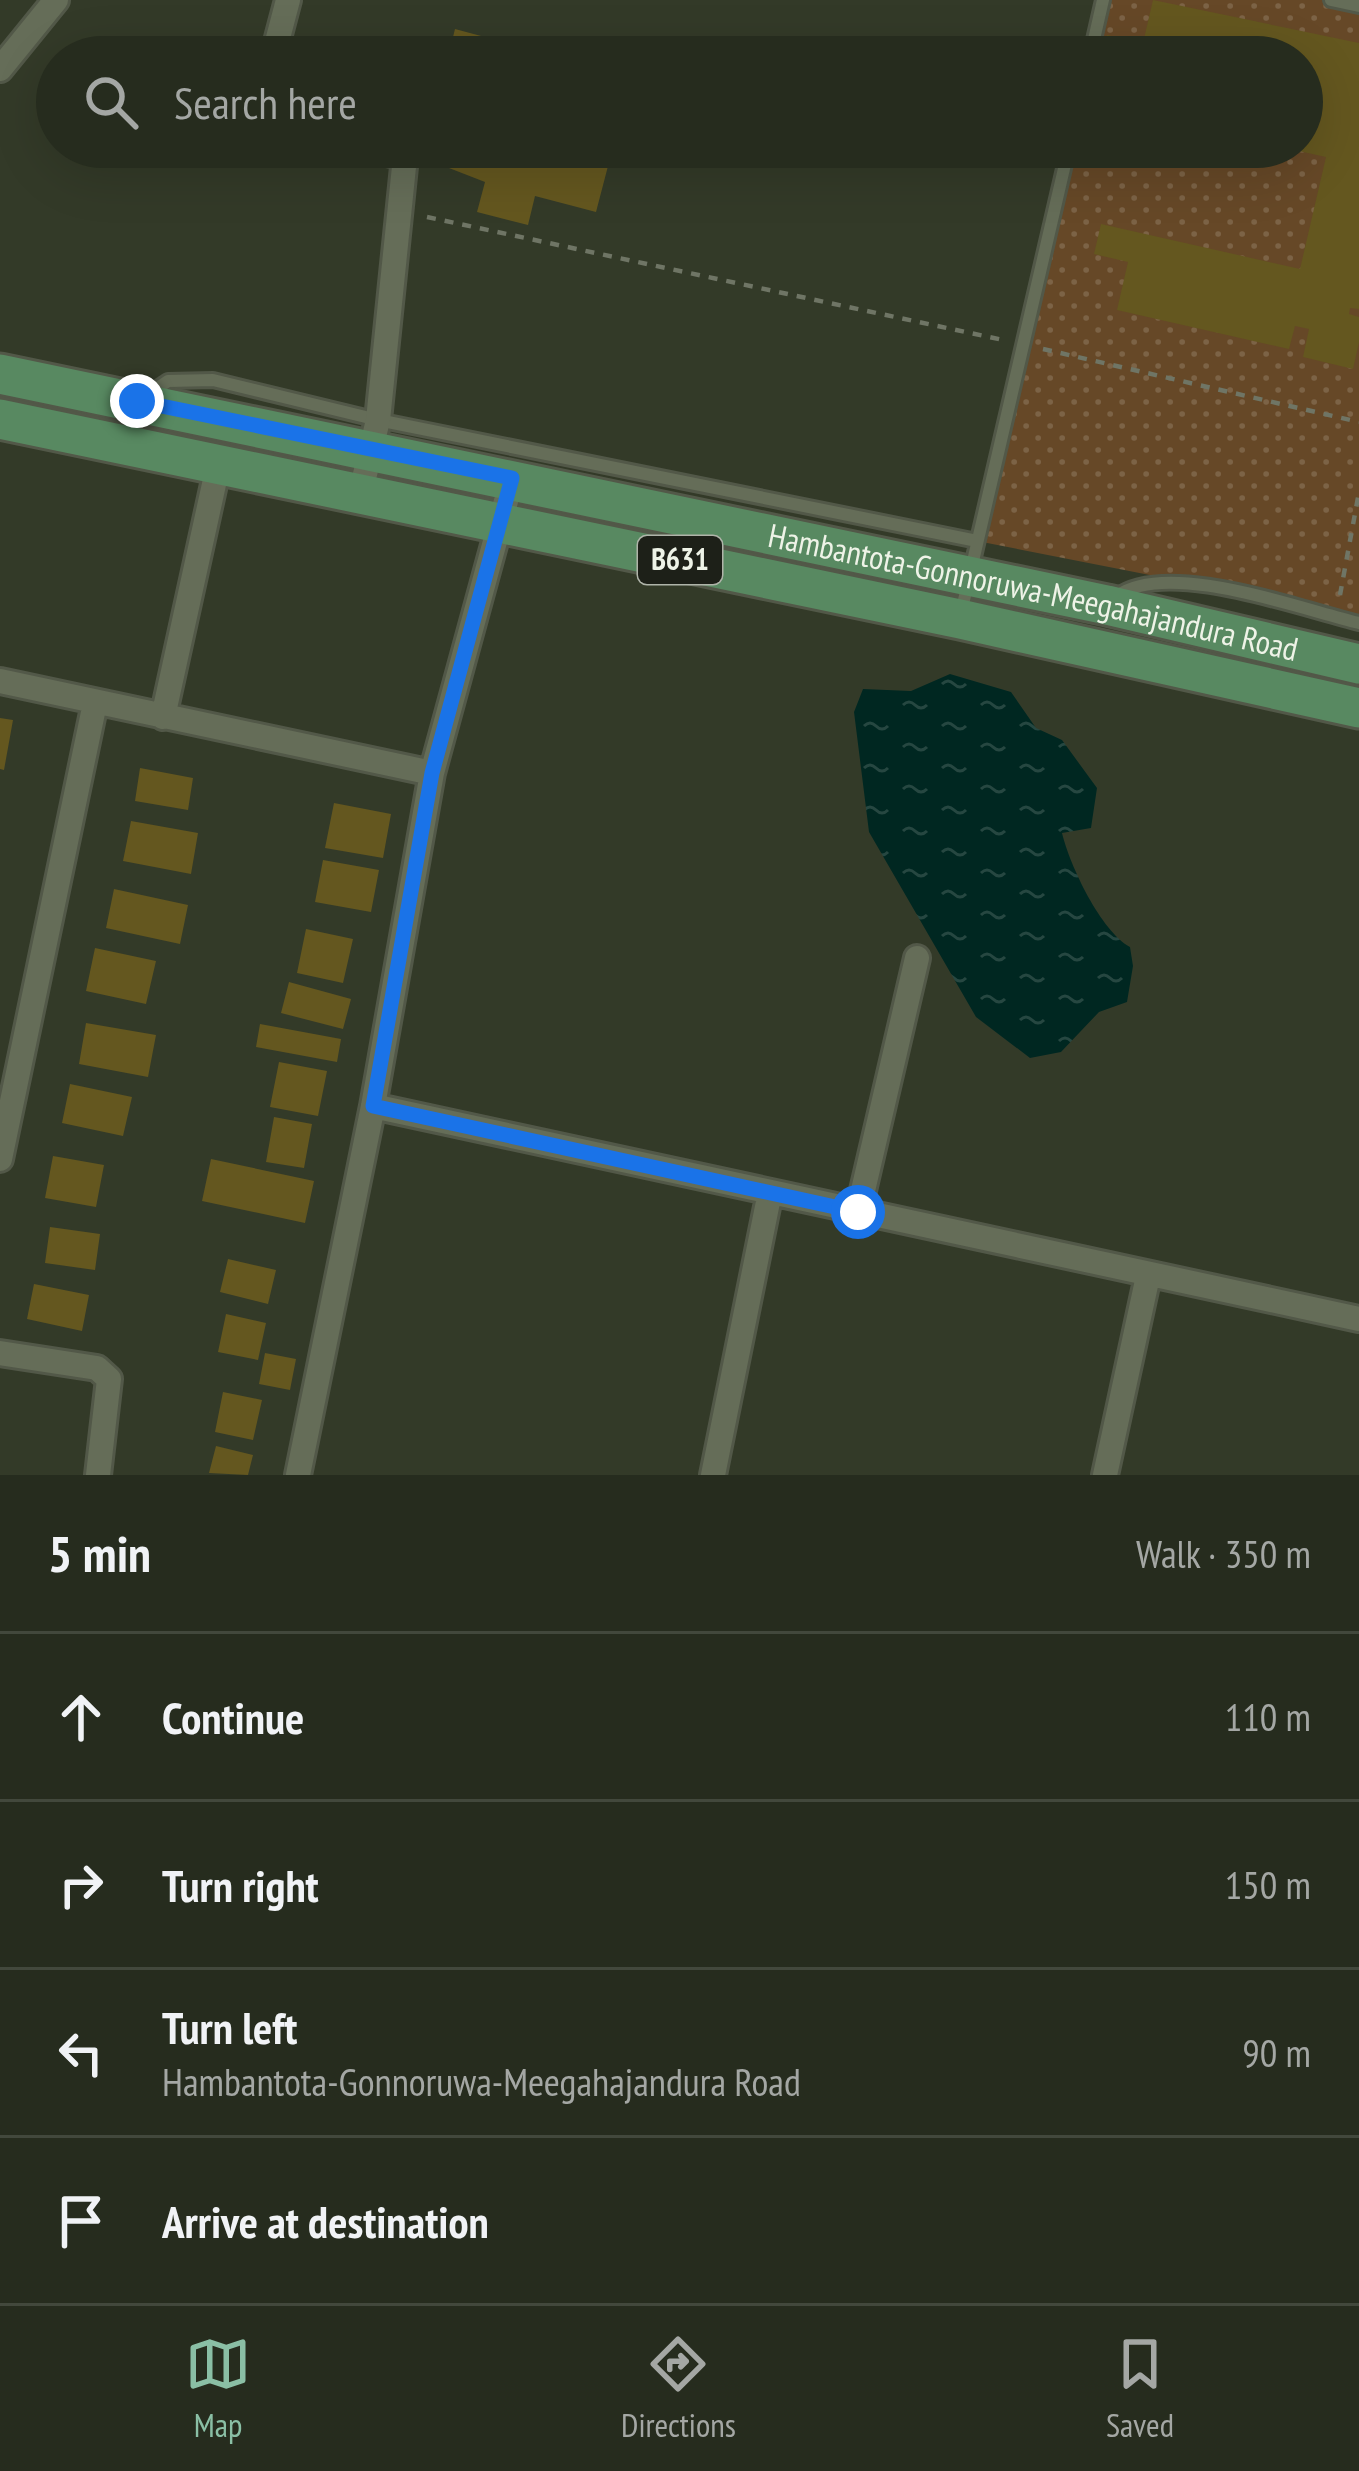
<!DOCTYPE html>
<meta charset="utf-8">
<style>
body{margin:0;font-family:"PT Sans Narrow",sans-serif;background:#32382b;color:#f1f3f6}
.stop{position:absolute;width:36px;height:36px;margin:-27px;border:9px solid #1a73e8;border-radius:50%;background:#fff}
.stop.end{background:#1a73e8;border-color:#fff;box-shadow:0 3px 12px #0008}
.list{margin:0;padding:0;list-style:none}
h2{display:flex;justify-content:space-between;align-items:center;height:156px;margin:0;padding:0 48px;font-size:51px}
h2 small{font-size:39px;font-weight:400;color:#a4a7a4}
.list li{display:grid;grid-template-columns:78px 1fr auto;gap:36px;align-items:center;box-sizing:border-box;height:168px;padding:0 48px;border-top:3px solid #42483c}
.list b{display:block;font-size:45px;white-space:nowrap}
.list p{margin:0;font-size:39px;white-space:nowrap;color:#a4a7a4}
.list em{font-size:39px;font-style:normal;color:#a4a7a4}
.icon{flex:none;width:66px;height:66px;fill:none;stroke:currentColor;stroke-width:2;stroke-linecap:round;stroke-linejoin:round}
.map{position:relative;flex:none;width:1359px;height:1475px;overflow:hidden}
.search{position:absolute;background:#262c1e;box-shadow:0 12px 48px #0002;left:36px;right:36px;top:36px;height:132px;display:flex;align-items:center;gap:30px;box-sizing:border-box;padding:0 42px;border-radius:66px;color:#a4a7a4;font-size:45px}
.sheet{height:828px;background:#262c1e}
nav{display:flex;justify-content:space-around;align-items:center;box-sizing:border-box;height:168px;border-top:3px solid #42483c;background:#262c1e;font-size:33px;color:#a4a7a4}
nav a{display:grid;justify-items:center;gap:6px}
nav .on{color:#8abfa5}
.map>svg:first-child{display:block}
.grass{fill:url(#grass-dots)}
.water{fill:url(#water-ripples)}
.building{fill:#64571f}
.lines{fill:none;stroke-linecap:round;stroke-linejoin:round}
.lane-casing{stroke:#525848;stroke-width:18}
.street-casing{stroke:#525848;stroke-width:30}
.primary-casing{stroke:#525848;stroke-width:45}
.path{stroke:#6f7565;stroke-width:4.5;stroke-dasharray:9 9;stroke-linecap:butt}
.lane{stroke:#656d58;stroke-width:12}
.street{stroke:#656d58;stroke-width:24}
.primary{stroke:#588961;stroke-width:39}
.route{stroke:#1a73e8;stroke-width:15}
.labels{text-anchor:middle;stroke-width:9;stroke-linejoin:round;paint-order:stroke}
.shield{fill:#1d2018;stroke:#afb4a9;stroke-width:3}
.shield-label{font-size:30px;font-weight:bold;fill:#eef3e7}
.street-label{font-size:33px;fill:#eef3e7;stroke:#1d2018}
</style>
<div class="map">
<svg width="1359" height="1475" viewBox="0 0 1359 1475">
<defs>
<pattern id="grass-dots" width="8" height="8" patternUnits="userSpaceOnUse" patternTransform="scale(3)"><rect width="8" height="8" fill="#664827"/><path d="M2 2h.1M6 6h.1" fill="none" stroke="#7c6346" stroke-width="1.8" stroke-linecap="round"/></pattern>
<pattern id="water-ripples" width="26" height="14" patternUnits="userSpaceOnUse" patternTransform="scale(3)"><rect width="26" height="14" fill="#002721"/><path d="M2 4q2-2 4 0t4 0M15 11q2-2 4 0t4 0" fill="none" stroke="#264741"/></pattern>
</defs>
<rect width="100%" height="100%" fill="#333a28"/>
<path class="grass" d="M1103,0H1331L1359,6V616L977,541L1069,147H1302V57H1090Z"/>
<path class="water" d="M950,674L1011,692L1036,728L1062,740L1097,788L1091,828L1062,833C1070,866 1101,931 1130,947L1133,966L1127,1002L1099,1012L1061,1052L1030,1058L976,1017L869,832L854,712L863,689L911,691Z"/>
<path class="building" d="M1153,0L1359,43V309L1350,308L1349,314L1359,317V342L1353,369L1303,357L1309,329L1295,326L1289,349L1117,310L1128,262L1094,254L1101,224L1300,269L1326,157L1290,149L1302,147V57H1102L1107,35L1143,43Z
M455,29L556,56V57H448Z
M395,147H613L596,212L535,196L528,225L477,212L485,182Z
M0,718L13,720L4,770L0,769Z
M140,768L193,778L188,810L135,801Z
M334,803L391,814L383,858L325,848Z
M131,821L198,833L191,874L123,861Z
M323,860L379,870L371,912L315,902Z
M114,889L188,905L180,944L106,928Z
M306,929L353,939L343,983L297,973Z
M95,948L156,961L146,1004L86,991Z
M289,982L351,999L343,1029L281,1013Z
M86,1023L156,1035L148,1077L79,1064Z
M260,1024L341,1039L337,1062L256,1047Z
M279,1062L327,1071L318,1116L270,1107Z
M70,1084L132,1097L123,1136L62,1123Z
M274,1117L312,1124L304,1168L266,1162Z
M53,1156L104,1165L96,1207L45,1198Z
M211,1159L314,1181L305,1223L202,1201Z
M50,1227L100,1234L95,1270L45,1263Z
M228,1259L276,1270L268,1304L220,1292Z
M34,1284L89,1295L82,1331L27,1319Z
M226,1314L266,1323L258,1360L218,1352Z
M265,1353L296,1359L290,1390L259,1384Z
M223,1392L262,1400L253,1440L215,1432Z
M216,1446L253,1455L248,1475L209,1473Z"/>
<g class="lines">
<defs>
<path id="lane" d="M1331,0L1359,6
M1090,57L1103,0
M147,395L168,381L213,380L378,420L977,541
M1117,596C1167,559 1300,609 1359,623
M961,613L1069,147"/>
<path id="street" d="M273,57L288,0
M0,69L56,0
M360,495L378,420L405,157L361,147
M0,681L432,773
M163,717L218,466
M373,1106L1359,1319
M0,1159L95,703
M858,1212L917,958
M0,1353L97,1368L109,1379L98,1475
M298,1475L373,1106L432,773L512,479
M713,1475L770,1192
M1105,1475L1148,1276"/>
<g id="primary">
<path id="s1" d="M0,374L1107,605L1359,664"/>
<path d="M0,419L960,619L1359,708"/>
</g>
</defs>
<use href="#lane" class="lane-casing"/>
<use href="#street" class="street-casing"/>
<use href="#primary" class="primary-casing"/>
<path class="path" d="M427,217L1003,340
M1043,349L1359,422
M1340,595L1359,492"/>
<use href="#lane" class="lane"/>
<use href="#street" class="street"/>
<use href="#primary" class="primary"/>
</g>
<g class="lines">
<path class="route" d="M137,401L512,478L432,773L373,1106L858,1212"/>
</g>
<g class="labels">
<rect class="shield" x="638" y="536" width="84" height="48" rx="9"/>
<g class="shield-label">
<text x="680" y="570">B631</text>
</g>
<g class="street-label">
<text dy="12" stroke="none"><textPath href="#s1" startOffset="1056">Hambantota-Gonnoruwa-Meegahajandura Road</textPath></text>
</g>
</g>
</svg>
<div class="stop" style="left:858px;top:1212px"></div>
<div class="stop end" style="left:137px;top:401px"></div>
<div class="search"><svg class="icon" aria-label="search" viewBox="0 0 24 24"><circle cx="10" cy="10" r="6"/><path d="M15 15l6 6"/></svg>Search here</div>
</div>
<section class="sheet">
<h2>5 min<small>Walk · 350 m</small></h2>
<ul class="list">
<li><svg class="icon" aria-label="ahead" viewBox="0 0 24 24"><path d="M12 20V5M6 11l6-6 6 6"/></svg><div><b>Continue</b></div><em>110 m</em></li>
<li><svg class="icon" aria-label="right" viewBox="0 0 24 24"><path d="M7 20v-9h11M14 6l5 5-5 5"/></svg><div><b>Turn right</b></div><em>150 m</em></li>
<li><svg class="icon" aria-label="left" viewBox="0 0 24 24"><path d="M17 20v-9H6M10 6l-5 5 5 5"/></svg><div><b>Turn left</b><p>Hambantota-Gonnoruwa-Meegahajandura Road</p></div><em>90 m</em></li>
<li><svg class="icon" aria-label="arrive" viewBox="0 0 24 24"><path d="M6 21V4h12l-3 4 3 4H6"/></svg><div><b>Arrive at destination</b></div></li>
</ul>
</section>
<nav>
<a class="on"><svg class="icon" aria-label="map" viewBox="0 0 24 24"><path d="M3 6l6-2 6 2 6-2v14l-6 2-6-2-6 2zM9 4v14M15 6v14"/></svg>Map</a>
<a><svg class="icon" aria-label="directions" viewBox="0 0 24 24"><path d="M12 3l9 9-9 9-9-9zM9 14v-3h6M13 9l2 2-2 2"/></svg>Directions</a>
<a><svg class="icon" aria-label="saved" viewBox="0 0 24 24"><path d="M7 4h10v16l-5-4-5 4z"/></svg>Saved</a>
</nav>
